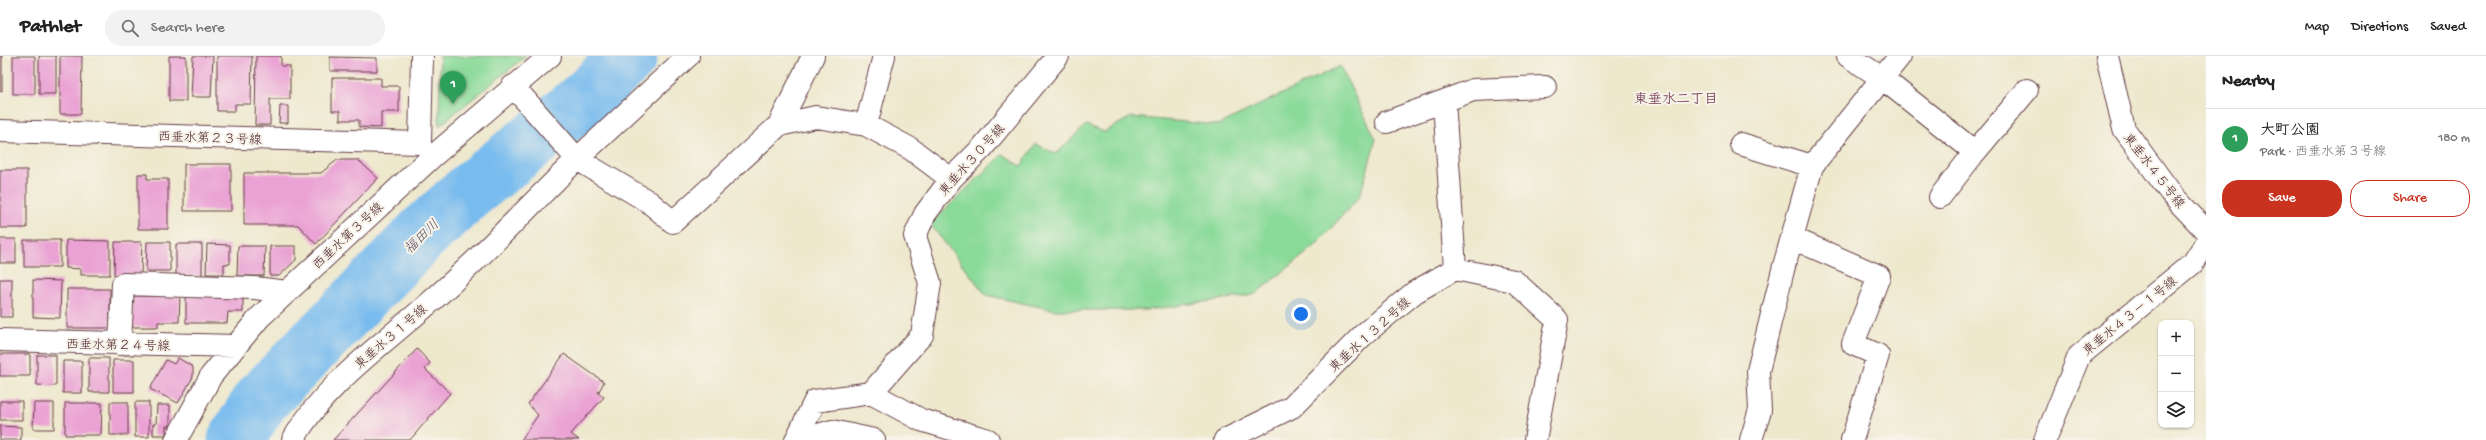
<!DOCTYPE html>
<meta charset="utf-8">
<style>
body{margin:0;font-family:"Gochi Hand","Klee One",sans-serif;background:#f2f2f2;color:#222}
.controls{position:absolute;right:12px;bottom:12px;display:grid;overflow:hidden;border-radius:8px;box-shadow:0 1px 3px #0004}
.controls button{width:36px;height:36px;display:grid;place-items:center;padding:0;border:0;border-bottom:1px solid #e0e0e0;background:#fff;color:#222;font:20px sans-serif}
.you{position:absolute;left:1301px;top:258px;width:14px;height:14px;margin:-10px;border:3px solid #fff;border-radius:50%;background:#1a73e8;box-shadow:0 0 0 6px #1a73e833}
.badge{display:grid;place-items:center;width:26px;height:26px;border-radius:50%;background:#c8321e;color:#fff;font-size:13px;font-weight:700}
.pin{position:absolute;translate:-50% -33px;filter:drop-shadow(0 1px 2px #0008)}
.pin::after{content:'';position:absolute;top:21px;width:14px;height:12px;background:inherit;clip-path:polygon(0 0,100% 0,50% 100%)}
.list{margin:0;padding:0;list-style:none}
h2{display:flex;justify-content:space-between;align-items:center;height:52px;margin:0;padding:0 16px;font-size:17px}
h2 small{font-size:13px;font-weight:400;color:#767676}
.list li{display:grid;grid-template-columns:26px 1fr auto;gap:12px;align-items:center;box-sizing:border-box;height:60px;padding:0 16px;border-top:1px solid #e0e0e0}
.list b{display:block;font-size:15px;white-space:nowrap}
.list p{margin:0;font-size:13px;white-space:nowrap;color:#767676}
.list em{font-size:13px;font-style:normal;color:#767676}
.actions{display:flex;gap:8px;padding:12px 16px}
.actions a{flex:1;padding:9px 0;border:1px solid #c8321e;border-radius:16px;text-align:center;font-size:14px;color:#c8321e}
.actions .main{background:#c8321e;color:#fff}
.icon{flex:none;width:22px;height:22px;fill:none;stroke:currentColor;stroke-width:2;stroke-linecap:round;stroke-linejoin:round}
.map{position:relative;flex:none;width:2206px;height:384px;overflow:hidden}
header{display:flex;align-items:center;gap:24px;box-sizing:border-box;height:56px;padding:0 20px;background:#fff;border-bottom:1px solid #e0e0e0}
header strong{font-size:19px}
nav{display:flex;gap:22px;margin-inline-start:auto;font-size:14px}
.search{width:280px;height:36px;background:#f2f2f2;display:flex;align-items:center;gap:10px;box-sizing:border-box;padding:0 14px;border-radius:22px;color:#767676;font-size:15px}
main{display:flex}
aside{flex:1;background:#fff}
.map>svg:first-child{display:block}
.green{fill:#8ada99;stroke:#6a7c62}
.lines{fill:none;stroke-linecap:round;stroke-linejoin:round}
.river{stroke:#78bbee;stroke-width:57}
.building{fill:#eaa2d4}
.minor-casing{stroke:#633d43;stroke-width:24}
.minor{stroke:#fff;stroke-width:22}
.labels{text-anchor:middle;stroke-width:4;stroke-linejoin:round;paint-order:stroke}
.street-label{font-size:13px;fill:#4a1f2b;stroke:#f7f3e8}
.neighbourhood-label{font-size:14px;font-weight:bold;fill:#824d66;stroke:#f7f3e8}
.water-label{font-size:14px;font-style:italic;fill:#584e66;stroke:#f7f3e8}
</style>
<header>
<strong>Pathlet</strong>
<div class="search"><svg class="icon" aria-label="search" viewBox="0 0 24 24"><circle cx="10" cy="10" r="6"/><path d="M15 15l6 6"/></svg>Search here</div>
<nav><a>Map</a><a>Directions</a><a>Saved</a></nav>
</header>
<main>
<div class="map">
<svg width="2206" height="384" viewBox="0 0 2206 384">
<rect width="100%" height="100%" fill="#f7f3e8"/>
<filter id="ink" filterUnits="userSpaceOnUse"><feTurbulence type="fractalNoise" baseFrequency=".025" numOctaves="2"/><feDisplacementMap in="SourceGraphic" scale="8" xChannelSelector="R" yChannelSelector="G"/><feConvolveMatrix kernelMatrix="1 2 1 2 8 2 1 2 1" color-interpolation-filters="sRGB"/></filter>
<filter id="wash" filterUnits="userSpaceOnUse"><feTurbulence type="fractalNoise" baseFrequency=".012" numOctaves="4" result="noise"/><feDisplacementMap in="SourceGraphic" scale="16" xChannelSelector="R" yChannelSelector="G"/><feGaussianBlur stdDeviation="0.9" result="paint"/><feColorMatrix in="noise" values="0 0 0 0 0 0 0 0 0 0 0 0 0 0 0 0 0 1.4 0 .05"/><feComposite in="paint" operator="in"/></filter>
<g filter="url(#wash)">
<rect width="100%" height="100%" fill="#eee8cd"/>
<path class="green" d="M440,0H526L439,70Z
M1340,10L1376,83L1360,140L1314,191L1254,239L1147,254H1054L986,239L930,168L1003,98L1021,110L1036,88L1056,98L1086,69L1104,76L1131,61L1218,69Z"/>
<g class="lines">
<path class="river" d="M236,384L260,345L423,177L471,134L586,42L629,0"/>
</g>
<g id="blocks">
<path class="building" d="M0,0H2V35H0Z
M13,0H35V38H13Z
M39,0H56V38H39Z
M60,0H82L81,58H60Z
M169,0H186V45H169Z
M193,0H213L211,41H191Z
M217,0H252L251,48H235V55H217Z
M256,0H281V10H290V43H270V69H255Z
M330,1L377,2V15H330Z
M332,22H381V30H399V56H381V72L359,71V64H340V55H332Z
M280,50H288V67H279Z
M337,104H358L378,122L316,188L298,169H244V117H321Z
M184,108H231V155H184Z
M0,114H27V172H0Z
M138,118H147V123H168V173H138Z
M0,183H16V207H0Z
M24,184H60V211H24Z
M66,184L110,185V219H81V213L66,212Z
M115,186H142L141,219H114Z
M147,186H170V215H146Z
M176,188H202V220H176Z
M207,188L230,189V208H224V218H206Z
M238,190H265L264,220H237Z
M270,190H296V204L279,220H270Z
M0,223H12V261H0Z
M33,224L61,225L60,262L33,261Z
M67,233H110V272H67Z
M133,240H180L179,266H158V271H132Z
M186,240L243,241V256H228L227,267H186Z
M417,293L430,307L425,313L450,337L410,384H333Z
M0,298H30V320H0Z
M564,298L604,326L598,337L604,341L571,378L579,384H521L538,359L528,348Z
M37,299H56V330L37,329Z
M89,302H109V336H89Z
M178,302L193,311V321L178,347L150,333L166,304L174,308Z
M113,304H134V336H113Z
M63,305H82V337H63Z
M0,345H22V364H0Z
M110,346H128V379H110Z
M135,346H149V381H135Z
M34,347H54V373H33Z
M65,347H102L101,379H65Z
M157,349H170V370H166V379H153V368H156Z
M0,370L21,371V384H0Z"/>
</g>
</g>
<g filter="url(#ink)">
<use href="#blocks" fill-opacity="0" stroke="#633d43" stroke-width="1"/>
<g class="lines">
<defs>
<path id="minor" d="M1848,0L1882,22L1975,96L2027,34
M2107,0L2124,73L2173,140L2206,175
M513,30L577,103L688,0
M1387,66L1444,45
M779,69L813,0
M866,69L884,0
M0,75L420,87
M420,87L422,0
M1741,88L1812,110
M1940,141L1975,96
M1792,182L1879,220L1853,288L1878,299L1852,384
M1455,213L1444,45L1473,34L1545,31
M0,284L236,290
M120,288L123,228L255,232L287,236
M871,337L921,364L988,384
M176,384L211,320L259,262L432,101L550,0
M293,384C322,332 376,293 420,255C475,208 525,154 577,103L649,146L673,166L779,69L816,61L866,69L911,93L951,123
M796,384L815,345L871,337L922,279L930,227L915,180L925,158L951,123L982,92L1058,0
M800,384L832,375L874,384
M1225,384L1292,351L1363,279L1415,236L1455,213L1514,225L1557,264L1535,384
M1751,384L1760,354L1758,315L1784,210L1812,110L1900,0
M2045,384L2079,300L2193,207L2206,187"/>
</defs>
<use href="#minor" class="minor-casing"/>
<use href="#minor" class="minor"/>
</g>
</g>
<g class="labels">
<g class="street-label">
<text transform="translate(210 81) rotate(2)" y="5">西垂水第２３号線</text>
<text transform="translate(971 103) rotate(-48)" y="5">東垂水３０号線</text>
<text transform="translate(2155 114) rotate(52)" y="5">東垂水４５号線</text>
<text transform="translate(347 179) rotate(-43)" y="5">西垂水第３号線</text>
<text transform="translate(2129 259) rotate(-39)" y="5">東垂水４３－１号線</text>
<text transform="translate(1369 278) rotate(-42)" y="5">東垂水１３２号線</text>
<text transform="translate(390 280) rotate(-41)" y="5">東垂水３１号線</text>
<text transform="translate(118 288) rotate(1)" y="5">西垂水第２４号線</text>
</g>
<g class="neighbourhood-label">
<text x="1676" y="47">東垂水二丁目</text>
</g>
<g class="water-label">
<text transform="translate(421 180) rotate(-44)" y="5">福田川</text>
</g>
</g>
</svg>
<div class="controls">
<button>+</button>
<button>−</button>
<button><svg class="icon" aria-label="layers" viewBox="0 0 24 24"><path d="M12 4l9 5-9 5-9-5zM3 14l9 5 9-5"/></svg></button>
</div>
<div class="you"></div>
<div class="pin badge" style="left:453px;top:48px;background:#2e9e5b">1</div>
</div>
<aside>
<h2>Nearby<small></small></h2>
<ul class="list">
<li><span class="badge" style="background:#2e9e5b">1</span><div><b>大町公園</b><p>Park · 西垂水第３号線</p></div><em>180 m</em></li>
</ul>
<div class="actions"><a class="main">Save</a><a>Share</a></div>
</aside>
</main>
